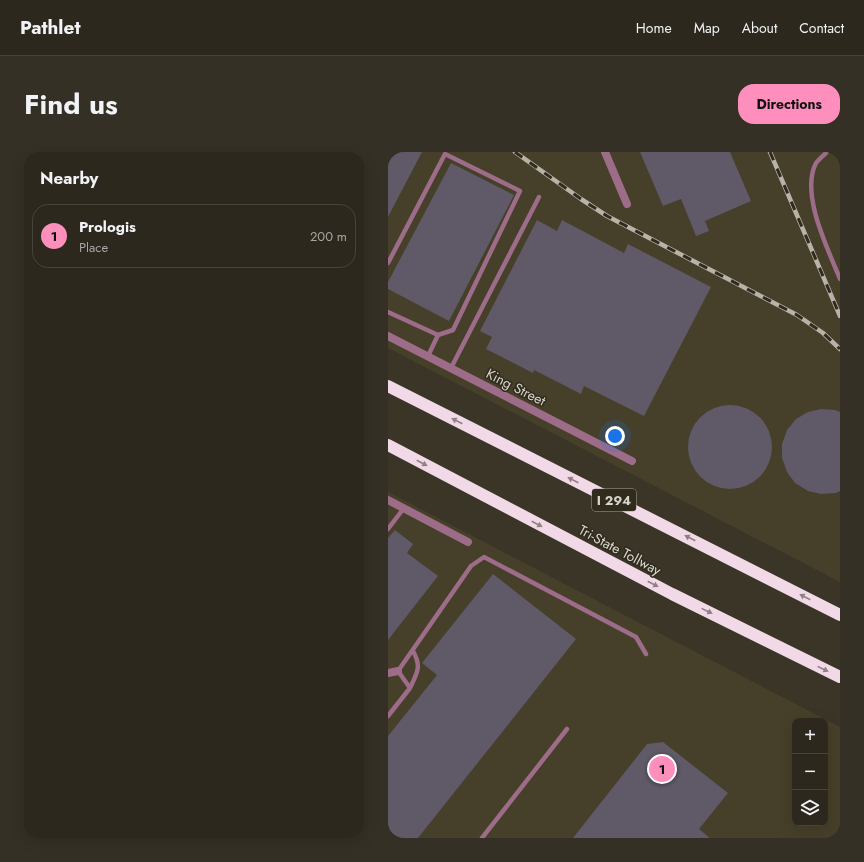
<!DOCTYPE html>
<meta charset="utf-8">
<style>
body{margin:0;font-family:Jost,sans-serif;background:#343026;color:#f1f3f6}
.controls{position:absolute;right:12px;bottom:12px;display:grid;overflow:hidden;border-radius:8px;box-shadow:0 4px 16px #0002}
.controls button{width:36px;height:36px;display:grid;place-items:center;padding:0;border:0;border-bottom:1px solid #48443b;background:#2c281d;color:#f1f3f6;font:20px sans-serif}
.you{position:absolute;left:227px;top:284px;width:14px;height:14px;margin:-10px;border:3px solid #fff;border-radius:50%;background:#1a73e8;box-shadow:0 0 0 6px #1a73e833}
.badge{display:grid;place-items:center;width:26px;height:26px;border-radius:50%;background:#fe8ebc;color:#111;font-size:13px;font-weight:700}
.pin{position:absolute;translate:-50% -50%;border:2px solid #fff;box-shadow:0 1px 4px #0006}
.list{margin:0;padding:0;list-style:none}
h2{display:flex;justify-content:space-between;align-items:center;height:52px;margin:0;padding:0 16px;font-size:17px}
h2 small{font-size:13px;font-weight:400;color:#a6a6a4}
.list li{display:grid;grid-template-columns:26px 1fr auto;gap:12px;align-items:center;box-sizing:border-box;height:64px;margin:0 8px 8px;padding:0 8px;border:1px solid #48443b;border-radius:16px}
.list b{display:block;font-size:15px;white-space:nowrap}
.list p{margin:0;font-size:13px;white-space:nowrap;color:#a6a6a4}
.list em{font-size:13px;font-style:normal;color:#a6a6a4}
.icon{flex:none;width:22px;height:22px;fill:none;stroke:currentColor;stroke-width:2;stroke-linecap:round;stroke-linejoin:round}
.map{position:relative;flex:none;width:452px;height:686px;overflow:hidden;border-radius:16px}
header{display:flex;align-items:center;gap:24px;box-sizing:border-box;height:56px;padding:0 20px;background:#2c281d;border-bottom:1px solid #48443b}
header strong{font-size:19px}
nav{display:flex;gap:22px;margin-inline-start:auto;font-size:14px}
.intro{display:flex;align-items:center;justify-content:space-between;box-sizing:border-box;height:96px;padding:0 24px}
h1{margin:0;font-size:28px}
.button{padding:10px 18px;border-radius:16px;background:#fe8ebc;color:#111;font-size:14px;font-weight:700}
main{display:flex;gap:24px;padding:0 24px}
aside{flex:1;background:#2c281d;border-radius:16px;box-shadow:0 4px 16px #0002}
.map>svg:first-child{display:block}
.built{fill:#463f29;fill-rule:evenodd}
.building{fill:#5f5968}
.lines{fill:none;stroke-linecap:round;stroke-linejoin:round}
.lane{stroke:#9d6c89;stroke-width:4.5}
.street{stroke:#9d6c89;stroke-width:8}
.highway{stroke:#f2d9e7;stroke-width:12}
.rail-casing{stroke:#b7b3a9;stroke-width:4.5}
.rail{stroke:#302b1d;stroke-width:3;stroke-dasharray:9;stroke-linecap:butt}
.oneway{fill:#918282}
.labels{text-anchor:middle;stroke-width:3;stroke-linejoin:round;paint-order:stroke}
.shield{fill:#302b1d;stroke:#a6a298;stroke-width:1}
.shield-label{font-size:13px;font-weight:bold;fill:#d8d5cc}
.street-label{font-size:14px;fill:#d8d5cc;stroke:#302b1d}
</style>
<header>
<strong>Pathlet</strong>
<nav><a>Home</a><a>Map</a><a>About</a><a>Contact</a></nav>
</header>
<div class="intro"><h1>Find us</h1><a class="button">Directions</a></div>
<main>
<aside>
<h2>Nearby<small></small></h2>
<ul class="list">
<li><span class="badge">1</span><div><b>Prologis</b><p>Place</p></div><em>200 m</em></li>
</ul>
</aside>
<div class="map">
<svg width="452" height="686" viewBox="0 0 452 686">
<rect width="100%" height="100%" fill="#3a3527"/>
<path class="built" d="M0,0H452V430L0,196Z
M0,340L452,575V686H0ZM407,569H437V671H407Z"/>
<path class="building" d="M0,0H34L0,65Z
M252,0H342L363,49L317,69L321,79L308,84L293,47L275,54Z
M63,11L126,43L61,169L0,137V130Z
M149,68L169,79L174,68L236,101L240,92L323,135L256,264L196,234L193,242L146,218L145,221L98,197L104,185L92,179Z
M300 295a42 42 0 1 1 84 0a42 42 0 1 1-84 0Z
M433,257L447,258L452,260V339L448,341L433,342L420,339L407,331L399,320L394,306V292L399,278L408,267L420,260Z
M7,378L25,392L19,401L50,424L0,488V386Z
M105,422L188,487L30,686H0V584L49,523L34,511Z
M275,590L340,641L311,677L322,686H185L259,592Z"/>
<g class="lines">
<path class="lane" d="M439,0C436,3 431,7 428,11C412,42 440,97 452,127
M0,111L57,2L132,39L65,178L50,183
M0,160L50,183L40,204
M63,216L151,45
M0,377L16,356
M22,536C29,521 34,515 25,499
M0,564L22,536L10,519L83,414L96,405L248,485L258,502
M94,686L179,577"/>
<path class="street" d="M217,0L239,52
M0,184L244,309
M0,348L80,390
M0,521L10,519"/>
<path class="highway" d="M0,234L452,463
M0,293L284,442L452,525"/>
<defs>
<path id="rail" d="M127,0L193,47L219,64L409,163L435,181L452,197
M382,0L452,164"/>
</defs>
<use href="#rail" class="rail-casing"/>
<use href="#rail" class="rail"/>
</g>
<defs><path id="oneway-solid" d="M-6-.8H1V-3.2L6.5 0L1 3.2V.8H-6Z"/></defs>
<g class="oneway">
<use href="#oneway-solid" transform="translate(69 269) rotate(-153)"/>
<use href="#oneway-solid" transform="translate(34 311) rotate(28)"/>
<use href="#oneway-solid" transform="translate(185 328) rotate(-153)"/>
<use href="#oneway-solid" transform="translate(149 372) rotate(28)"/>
<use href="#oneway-solid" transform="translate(302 386) rotate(-153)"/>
<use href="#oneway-solid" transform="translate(265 432) rotate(28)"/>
<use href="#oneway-solid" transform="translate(417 445) rotate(-153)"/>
<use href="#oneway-solid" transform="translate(319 459) rotate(26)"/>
<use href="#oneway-solid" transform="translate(435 517) rotate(26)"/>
</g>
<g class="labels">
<rect class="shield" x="204" y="337" width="44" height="22" rx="3"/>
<g class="shield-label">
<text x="226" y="353">I 294</text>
</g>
<g class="street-label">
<text transform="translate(128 235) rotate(27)" y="5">King Street</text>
<text transform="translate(232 398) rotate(28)" y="5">Tri-State Tollway</text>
</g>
</g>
</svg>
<div class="controls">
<button>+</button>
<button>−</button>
<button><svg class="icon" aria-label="layers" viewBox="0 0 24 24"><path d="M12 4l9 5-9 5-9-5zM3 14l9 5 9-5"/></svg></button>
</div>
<div class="you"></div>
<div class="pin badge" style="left:274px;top:617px">1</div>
</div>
</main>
